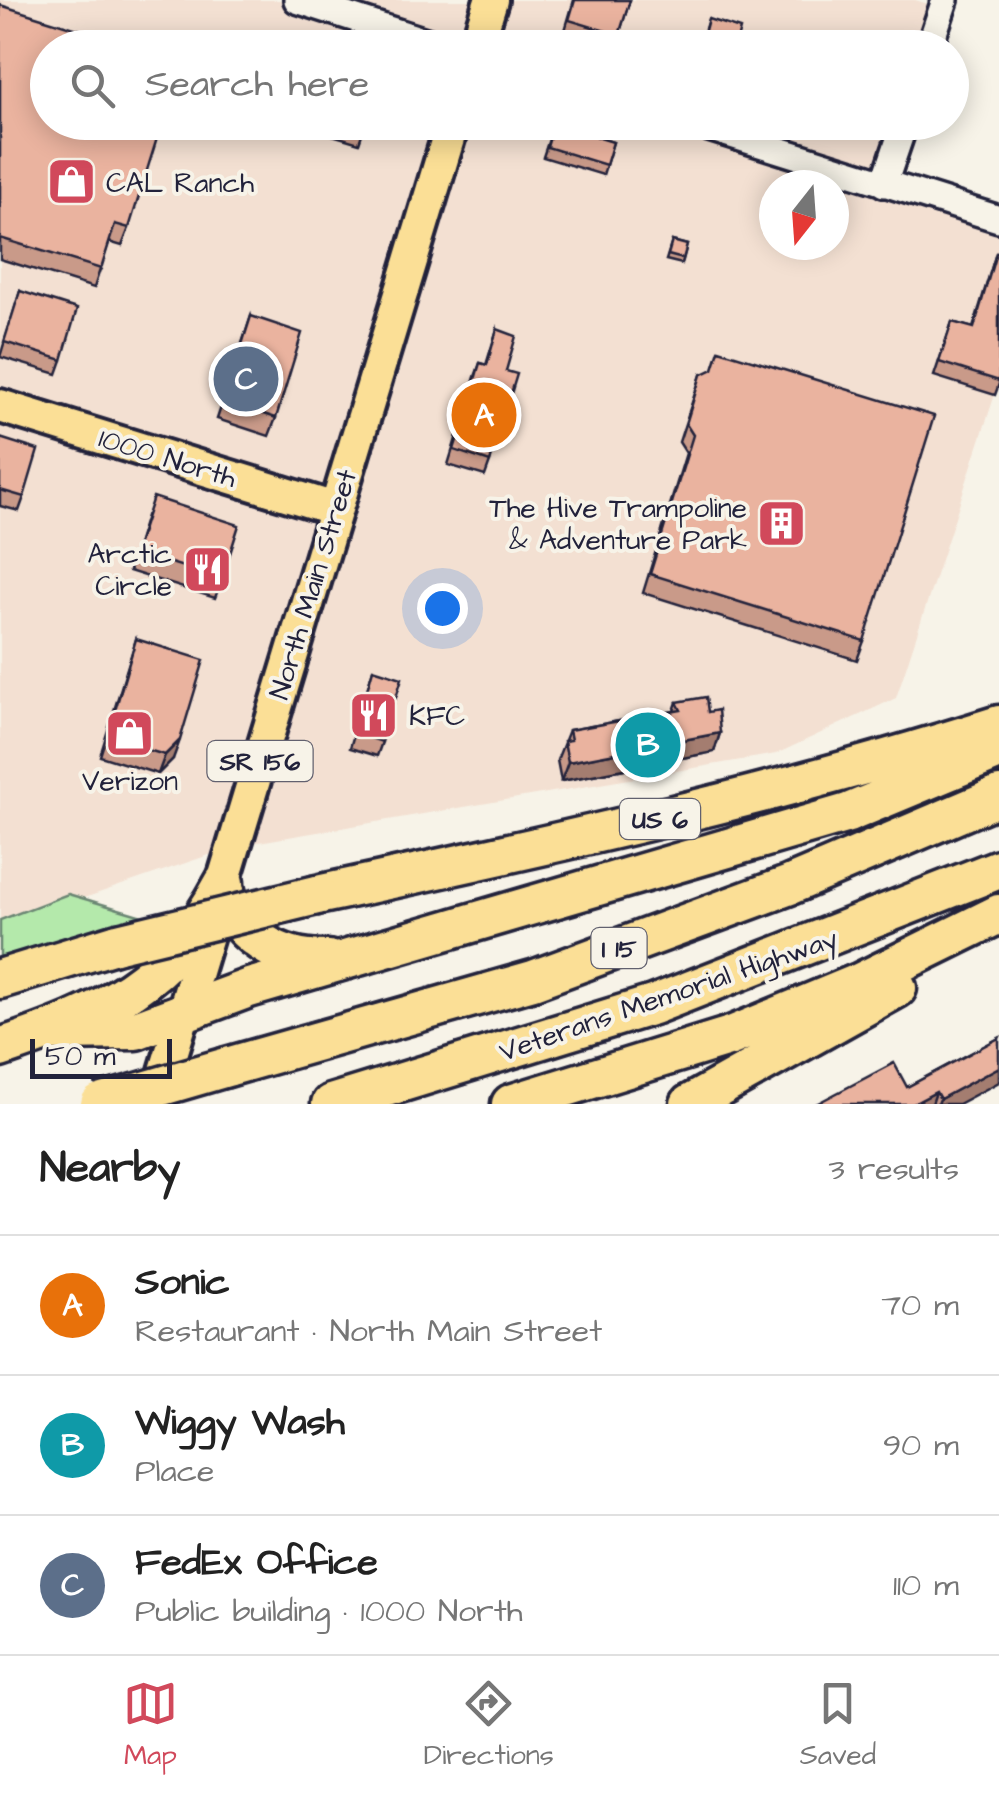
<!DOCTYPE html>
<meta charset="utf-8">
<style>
body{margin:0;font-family:"Architects Daughter",sans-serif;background:#f2f2f2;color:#222}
.compass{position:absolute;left:759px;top:170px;width:90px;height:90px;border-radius:50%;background:#fff;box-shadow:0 5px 25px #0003;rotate:197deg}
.scale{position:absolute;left:30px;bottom:25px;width:142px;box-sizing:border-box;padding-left:10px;border:5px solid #22223b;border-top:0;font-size:28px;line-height:35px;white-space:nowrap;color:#22223b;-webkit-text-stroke:8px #f7f3e8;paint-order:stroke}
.you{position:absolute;left:442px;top:608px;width:35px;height:35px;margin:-25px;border:8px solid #fff;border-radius:50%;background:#1a73e8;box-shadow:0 0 0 15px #1a73e833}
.badge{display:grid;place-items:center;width:65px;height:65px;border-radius:50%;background:#d1495b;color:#fff;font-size:32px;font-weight:700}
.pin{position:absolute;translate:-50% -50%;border:5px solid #fff;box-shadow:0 2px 10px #0006}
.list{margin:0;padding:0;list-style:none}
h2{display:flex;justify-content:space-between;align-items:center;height:130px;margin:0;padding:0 40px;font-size:42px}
h2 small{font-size:32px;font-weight:400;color:#767676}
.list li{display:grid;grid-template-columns:65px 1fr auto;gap:30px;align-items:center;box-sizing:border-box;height:140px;padding:0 40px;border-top:2px solid #e0e0e0}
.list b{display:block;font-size:38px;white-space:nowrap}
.list p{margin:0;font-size:32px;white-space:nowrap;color:#767676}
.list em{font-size:32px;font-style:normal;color:#767676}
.icon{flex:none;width:55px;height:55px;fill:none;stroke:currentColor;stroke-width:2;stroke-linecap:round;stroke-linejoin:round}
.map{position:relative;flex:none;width:999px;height:1104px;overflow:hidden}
.search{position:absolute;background:#fff;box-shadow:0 5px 25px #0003;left:30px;right:30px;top:30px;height:110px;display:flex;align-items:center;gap:25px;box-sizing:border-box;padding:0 35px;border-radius:55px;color:#767676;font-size:38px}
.sheet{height:550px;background:#fff}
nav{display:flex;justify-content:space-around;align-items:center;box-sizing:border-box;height:140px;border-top:2px solid #e0e0e0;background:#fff;font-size:28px;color:#767676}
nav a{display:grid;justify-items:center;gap:5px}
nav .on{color:#d1495b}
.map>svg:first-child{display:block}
.built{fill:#f3e0d2;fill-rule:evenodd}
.green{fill:#b4e9ab;stroke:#6b8673;stroke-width:2.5}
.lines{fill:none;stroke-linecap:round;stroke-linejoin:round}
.minor-casing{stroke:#22223b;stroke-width:32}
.major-casing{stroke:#22223b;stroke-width:40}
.highway-casing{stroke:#22223b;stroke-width:45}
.minor{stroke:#f7f3e8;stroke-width:25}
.major{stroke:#fbdf96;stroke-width:32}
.highway{stroke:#fbdf96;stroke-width:38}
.highway-bridge-casing{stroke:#22223b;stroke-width:45;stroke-linecap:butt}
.highway-bridge{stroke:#fbdf96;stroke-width:38}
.wall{fill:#c99a89;stroke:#22223b;stroke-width:2.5}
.shaded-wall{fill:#a47d6f;stroke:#22223b;stroke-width:2.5}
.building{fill:#eab39f;stroke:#22223b;stroke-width:2.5}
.labels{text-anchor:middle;stroke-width:8;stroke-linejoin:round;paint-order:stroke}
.shield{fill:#f7f3e8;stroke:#62616f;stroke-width:2.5}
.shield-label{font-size:25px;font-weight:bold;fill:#22223b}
.poi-label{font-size:28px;fill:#22223b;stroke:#f7f3e8;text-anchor:start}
.street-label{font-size:28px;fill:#22223b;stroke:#f7f3e8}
</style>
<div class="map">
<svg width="999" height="1104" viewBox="0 0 999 1104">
<rect width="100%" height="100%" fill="#f7f3e8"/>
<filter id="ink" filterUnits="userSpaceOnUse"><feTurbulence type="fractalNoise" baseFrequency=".01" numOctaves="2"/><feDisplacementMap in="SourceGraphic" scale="20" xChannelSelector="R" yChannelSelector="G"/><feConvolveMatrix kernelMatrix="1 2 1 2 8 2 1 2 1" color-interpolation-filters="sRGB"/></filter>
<g filter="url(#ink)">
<path class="built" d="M0,0H915L942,8L929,48H48V122L905,123L885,184L999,219V382L896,698L776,754L235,846L0,927ZM774,185H834V245H774Z"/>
<path class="green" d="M68,894L149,918L0,960V920Z"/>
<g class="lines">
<defs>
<path id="minor" d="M297,0L447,48
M929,48L945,0
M690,122L999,219
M884,184L905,122"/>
<path id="major" d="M476,48L491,0
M0,406L335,509
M156,1104L453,122"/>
<path id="highway" d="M224,886C233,936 280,961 328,960
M317,895C546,846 775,796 999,725
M0,979L118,943
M52,1031L136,1030L249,988L848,813L999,750
M0,1048C103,1013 170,984 224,883
M227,1067L533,980L790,885L999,796
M331,1104L653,1005L999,869
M511,1104L731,1036L861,982L999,914
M690,1104L897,988"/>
</defs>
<use href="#minor" class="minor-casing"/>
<use href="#major" class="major-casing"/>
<use href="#highway" class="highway-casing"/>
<use href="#minor" class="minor"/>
<use href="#major" class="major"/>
<use href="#highway" class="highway"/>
<defs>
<path id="highway-bridge" d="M118,943L317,895
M100,1104L227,1067"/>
</defs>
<use href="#highway-bridge" class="highway-bridge-casing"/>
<use href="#highway-bridge" class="highway-bridge"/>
</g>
<path class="wall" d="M574,0H630L615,48H608L564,34Z
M0,5L129,228L122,246L109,242L94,288L0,259Z
M708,19L735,48H717L701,42Z
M336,122H377L375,128L365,125L359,143L332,135Z
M554,124L613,142L603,175L543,157Z
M672,241L687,245L682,264L666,260Z
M996,253H999V384L995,395L934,376L952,322L973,328Z
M20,291L62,360L57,374L0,357Z
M251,316L276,418L269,436L217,419Z
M497,329L506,371L490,462L485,476L448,465L475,377L480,363L486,365Z
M701,375L864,641L857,660L643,593L686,453L679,442Z
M0,438L24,497L19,511L0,506Z
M146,516L222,579L215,598L129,571Z
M136,639L173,759L158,774L100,756Z
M373,669L382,742L377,756L350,748Z
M677,702L708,712L720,733L714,752L561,781L557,760L569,730L674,711Z
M999,1038L958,1104H816L907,1087Z"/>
<path class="shaded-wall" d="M720,733L714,752L561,781L568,762Z
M180,740L173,759L158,774L165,755Z
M999,1067V1082L958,1104H938L940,1099Z
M936,1092L932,1104H913Z"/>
<path class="building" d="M575,0H630L619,35L569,20Z
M0,5L139,48H48V122H162L129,228L115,224L101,269L0,238Z
M708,19L740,29L735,48L703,38Z
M797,38L828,48H794Z
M339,42L355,48H337Z
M342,122H366L364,129Z
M554,124L613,142L606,165L547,147Z
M672,241L687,245L683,259L668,255Z
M996,253H999V381L939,362L952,322L974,328Z
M20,291L77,309L62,360L4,342Z
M251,316L302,333L276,418L224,401Z
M497,329L516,336L506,371L517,374L490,462L454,450L480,363L487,365Z
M719,350L934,416L864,641L650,574L693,435L686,424L701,375L713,369Z
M0,438L38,450L24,497L0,490Z
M153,497L239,525L222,579L135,552Z
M136,639L204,660L180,740L165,755L107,738Z
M373,669L402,678L382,742L355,733Z
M706,697L708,712L718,710L720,733L568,762L564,741L571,740L569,730L681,710L677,702Z
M999,1038V1067L940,1099L936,1092L913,1104H816L894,1063L907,1087Z"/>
</g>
<defs>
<symbol id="shop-square" viewBox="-11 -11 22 22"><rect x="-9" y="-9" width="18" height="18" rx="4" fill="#d1495b" stroke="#f7f3e8"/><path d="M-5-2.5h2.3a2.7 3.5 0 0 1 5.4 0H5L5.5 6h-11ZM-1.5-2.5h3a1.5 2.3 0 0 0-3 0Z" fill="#fff"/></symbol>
<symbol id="building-square" viewBox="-11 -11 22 22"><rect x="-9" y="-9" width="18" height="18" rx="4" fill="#d1495b" stroke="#f7f3e8"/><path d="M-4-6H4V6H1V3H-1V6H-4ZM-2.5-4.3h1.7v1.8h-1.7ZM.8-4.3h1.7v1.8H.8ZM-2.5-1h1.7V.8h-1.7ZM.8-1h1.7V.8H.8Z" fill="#fff"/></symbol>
<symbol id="restaurant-square" viewBox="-11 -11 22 22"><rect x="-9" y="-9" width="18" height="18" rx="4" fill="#d1495b" stroke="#f7f3e8"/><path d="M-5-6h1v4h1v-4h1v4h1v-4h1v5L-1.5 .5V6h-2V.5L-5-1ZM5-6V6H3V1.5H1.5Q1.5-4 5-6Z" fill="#fff"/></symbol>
</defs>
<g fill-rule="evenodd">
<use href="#shop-square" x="44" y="154" width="55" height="55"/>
<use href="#building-square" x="754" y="496" width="55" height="55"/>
<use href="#restaurant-square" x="180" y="542" width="55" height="55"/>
<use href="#restaurant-square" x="346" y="688" width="55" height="55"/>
<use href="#shop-square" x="102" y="706" width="55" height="55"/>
</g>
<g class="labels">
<g class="shield">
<rect x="207.5" y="741" width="105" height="40" rx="8"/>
<rect x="620" y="799" width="80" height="40" rx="8"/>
<rect x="591.5" y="928" width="55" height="40" rx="8"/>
</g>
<g class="shield-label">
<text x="260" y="770">SR 156</text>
<text x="660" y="828">US 6</text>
<text x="619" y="957">I 15</text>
</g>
<g class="poi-label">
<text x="106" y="192">CAL Ranch</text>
<text x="747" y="517" text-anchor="end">The Hive Trampoline<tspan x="747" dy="32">&amp; Adventure Park</tspan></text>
<text x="172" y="563" text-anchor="end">Arctic<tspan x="172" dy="32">Circle</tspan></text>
<text x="409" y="725">KFC</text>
<text x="130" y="790" text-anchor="middle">Verizon</text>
</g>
<g class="street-label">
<text transform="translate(168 457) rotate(17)" y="10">1000 North</text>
<text transform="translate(312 584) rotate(-73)" y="10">North Main Street</text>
<text transform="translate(668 994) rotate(-19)" y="10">Veterans Memorial Highway</text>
</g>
</g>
</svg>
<svg class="compass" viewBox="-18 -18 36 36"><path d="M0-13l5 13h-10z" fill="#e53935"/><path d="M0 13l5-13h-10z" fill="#767676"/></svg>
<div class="scale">50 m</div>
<div class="you"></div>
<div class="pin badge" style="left:484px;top:415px;background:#e8710a">A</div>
<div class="pin badge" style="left:648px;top:745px;background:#0f9aa8">B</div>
<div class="pin badge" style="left:246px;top:379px;background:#5c6f8a">C</div>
<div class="search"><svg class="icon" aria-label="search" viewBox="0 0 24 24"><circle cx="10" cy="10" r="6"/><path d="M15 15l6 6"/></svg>Search here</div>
</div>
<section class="sheet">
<h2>Nearby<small>3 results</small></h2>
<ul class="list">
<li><span class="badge" style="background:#e8710a">A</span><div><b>Sonic</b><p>Restaurant · North Main Street</p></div><em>70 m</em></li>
<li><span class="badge" style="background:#0f9aa8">B</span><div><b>Wiggy Wash</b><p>Place</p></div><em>90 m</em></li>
<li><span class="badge" style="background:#5c6f8a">C</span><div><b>FedEx Office</b><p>Public building · 1000 North</p></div><em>110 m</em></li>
</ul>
</section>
<nav>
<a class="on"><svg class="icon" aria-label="map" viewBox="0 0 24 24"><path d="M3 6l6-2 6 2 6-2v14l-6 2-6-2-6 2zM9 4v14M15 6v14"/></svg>Map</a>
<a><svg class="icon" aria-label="directions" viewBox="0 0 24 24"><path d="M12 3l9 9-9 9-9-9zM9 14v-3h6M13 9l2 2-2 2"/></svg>Directions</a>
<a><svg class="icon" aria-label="saved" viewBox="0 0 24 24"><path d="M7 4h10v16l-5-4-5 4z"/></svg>Saved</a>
</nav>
